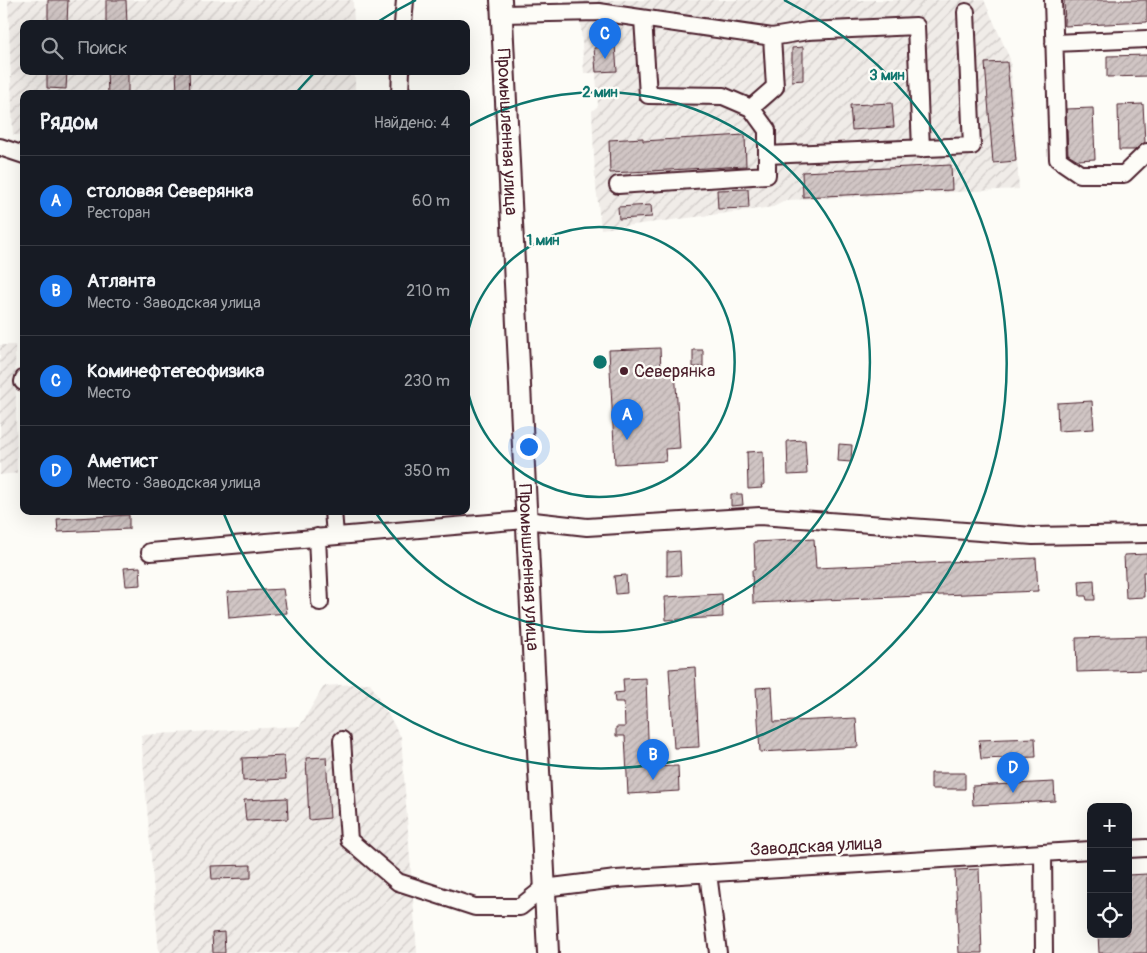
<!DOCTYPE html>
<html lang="ru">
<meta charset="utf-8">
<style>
body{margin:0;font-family:Pangolin,sans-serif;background:#20242c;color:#f1f3f6}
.controls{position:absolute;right:15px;bottom:15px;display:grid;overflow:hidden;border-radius:10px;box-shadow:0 5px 20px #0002}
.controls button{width:45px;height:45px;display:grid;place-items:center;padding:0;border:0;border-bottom:1px solid #363941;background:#171b24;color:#f1f3f6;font:25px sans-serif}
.you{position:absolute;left:528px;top:446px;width:18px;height:18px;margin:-12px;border:4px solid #fff;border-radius:50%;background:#1a73e8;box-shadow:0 0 0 8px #1a73e833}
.badge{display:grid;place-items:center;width:32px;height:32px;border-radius:50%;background:#1a73e8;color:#fff;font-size:16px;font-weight:700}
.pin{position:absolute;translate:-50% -41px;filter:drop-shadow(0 1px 2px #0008)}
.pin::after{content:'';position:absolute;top:26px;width:18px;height:15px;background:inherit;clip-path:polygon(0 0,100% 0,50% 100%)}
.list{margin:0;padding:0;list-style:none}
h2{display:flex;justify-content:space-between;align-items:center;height:65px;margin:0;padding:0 20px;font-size:21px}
h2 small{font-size:16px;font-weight:400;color:#9ea1a6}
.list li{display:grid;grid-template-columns:32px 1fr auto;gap:15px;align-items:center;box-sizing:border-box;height:90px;padding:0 20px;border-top:1px solid #363941}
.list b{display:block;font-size:19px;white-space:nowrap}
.list p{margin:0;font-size:16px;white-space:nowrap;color:#9ea1a6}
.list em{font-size:16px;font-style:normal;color:#9ea1a6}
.icon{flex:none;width:28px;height:28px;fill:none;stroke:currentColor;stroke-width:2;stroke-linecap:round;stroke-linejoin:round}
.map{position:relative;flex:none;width:1147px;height:953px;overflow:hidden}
.search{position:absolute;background:#171b24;box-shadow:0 5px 20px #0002;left:20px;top:20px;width:450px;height:55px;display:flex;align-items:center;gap:12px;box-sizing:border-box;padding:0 18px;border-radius:10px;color:#9ea1a6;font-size:19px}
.panel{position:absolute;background:#171b24;box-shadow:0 5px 20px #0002;left:20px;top:90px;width:450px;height:425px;border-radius:10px}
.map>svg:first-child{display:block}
.industrial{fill:url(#industrial-furrows)}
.building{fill:url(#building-hatch);stroke:#4a1f2b}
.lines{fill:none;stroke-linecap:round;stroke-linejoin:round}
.minor-casing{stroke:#4a1f2b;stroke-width:20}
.major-casing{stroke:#4a1f2b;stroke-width:24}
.minor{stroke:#fdfcf7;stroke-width:16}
.major{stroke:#fdfcf7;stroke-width:20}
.ring{fill:none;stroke:#0f766e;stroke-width:2.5}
.poi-dot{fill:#4a1f2b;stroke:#fdfcf7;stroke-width:2}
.labels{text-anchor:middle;stroke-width:4.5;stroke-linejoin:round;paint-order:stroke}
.street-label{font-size:18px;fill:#4a1f2b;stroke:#fdfcf7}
.poi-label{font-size:18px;fill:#4a1f2b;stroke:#fdfcf7;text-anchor:start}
.centre{fill:#0f766e;stroke:#fdfcf7;stroke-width:2.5}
.ring-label{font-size:15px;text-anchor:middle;font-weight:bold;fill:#0f766e;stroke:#fdfcf7;stroke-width:4.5;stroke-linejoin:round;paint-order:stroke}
</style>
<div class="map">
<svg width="1147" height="953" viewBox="0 0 1147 953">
<defs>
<pattern id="industrial-furrows" width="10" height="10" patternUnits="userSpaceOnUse" patternTransform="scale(1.25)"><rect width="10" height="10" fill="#f0ece8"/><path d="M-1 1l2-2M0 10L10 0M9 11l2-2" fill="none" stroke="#cfcac7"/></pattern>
<pattern id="building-hatch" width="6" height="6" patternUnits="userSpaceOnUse" patternTransform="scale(1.25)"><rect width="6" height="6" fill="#d0c5c4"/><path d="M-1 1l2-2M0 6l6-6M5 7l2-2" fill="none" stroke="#b4a9a9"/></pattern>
</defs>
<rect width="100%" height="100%" fill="#fdfcf7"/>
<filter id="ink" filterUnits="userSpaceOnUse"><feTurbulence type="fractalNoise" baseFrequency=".02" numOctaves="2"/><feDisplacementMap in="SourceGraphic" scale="10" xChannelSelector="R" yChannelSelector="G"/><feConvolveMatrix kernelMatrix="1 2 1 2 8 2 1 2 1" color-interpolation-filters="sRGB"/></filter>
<g filter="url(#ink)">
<path class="industrial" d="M8,0H353L354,24H24V71H355V94H24V135H13Z
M579,0H984L1010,59L1019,189L787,200L773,207L601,229L595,178L592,111L598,106L596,73H584Z
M0,345H15L17,473L0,475Z
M370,683L401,737L417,953H159L141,735L300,726L324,686Z"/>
<path class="building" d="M48,0H68L67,24H48Z
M106,0H126L127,24H106Z
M1064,0H1147V22L1065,26Z
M615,45L617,71L596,72L594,48Z
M803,47V80L792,81V48Z
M1147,55V76L1107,77V56Z
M1007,62L1016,161L993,163L985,63Z
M47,71H67L66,89L47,88Z
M107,71H128V94H108Z
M176,71H189L190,94H177Z
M892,103L894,127L852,130L850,105Z
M1143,104L1145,142L1135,150H1119L1118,105Z
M1093,108L1095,159L1078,160L1068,154L1066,109Z
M745,135L746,166L610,173L609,140L643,138V141Z
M951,165L952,190L803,197L802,172Z
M748,189L749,208L718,209L717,190Z
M651,205L652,217L619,219L618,207Z
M660,348L661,370L675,369L680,448L665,449L666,461L615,464L609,350Z
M693,350H703V367H693Z
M1092,401L1094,429L1058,431L1057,403Z
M805,440L807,474L788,475L787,441Z
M839,444L852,445L851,462L838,461Z
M763,451L764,485H761L762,488L748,489L747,452Z
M731,494H742L743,505L731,506Z
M129,515V529L58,532L57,519Z
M814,539L816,568L1036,558L1038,591L753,603L752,570H755L754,542Z
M680,551L681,575L667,576V552Z
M1147,554V572H1143L1144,597L1126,598L1124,555Z
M140,567L141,585L126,586L124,568Z
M626,575L627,593L616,594L614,576Z
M1094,580L1095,600H1087L1086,596H1080L1079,581Z
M283,589L287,613L229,618L227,592Z
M722,594L723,617L666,620L665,597Z
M1147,636V670L1077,672L1076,638Z
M695,667L699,747L674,748L669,669Z
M646,678L649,767L678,766L679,791L628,794L625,736H616V727H625L624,702H615L614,693L624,692L623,679Z
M772,687L774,722L856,718L858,747L760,752L756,688Z
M1035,738L1036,757L981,759L979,740Z
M284,756L286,779L243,781L242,758Z
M326,757L330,818L309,820L306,758Z
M931,773H965V789H931Z
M1054,782L1055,801L973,805L972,786Z
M287,798L288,819L246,821L244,800Z
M251,865V878L212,879L211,866Z
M979,869L982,953H959L955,870Z
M1147,874V953H1099L1098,934H1128V875Z
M224,932L225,953H213L212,933Z"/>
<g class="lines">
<defs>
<path id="minor" d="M1053,0L1058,159L1080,174H1124L1147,152
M501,14L599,12L772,37L808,31L916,26L921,149
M403,24L405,0
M1054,43L1147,39
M400,94L401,71
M751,108L775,87L772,37
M0,147L24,155
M767,155L972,146L966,12
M618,185L767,175V130L751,108L723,96L648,95L643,19
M23,382L24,378
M333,511L335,535
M317,537L320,602
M150,552L525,520L587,527L760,516L1033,536L1147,534
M342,740L349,840L398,882L475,907H520L544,888L616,879L1091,850
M1128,849L1147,848
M1043,853L1044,953
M708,873L718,953"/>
<g id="major">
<path id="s1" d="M501,0L548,953"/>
</g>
</defs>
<use href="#minor" class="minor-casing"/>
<use href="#major" class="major-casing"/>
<use href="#minor" class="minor"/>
<use href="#major" class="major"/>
</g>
</g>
<g class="ring">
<path d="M466 343A135 135 0 1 1 466 381"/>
<path d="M467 127A270 270 0 1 1 376 513"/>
<path d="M296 93A406 406 0 0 1 315 72M376 23A406 406 0 0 1 416 0M784 0A406 406 0 1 1 224 514"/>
</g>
<circle class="poi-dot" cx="624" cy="371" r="5"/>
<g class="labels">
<g class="street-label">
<text dy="6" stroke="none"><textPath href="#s1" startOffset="132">Промышленная улица</textPath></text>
<text dy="6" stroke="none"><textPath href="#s1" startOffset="568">Промышленная улица</textPath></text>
<text transform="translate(816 846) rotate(-3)" y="6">Заводская улица</text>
</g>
<g class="poi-label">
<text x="634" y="377">Северянка</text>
</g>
</g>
<circle cx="600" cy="362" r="8" class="centre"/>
<g class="ring-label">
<text x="887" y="80">3 мин</text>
<text x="600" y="97">2 мин</text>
<text x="543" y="245">1 мин</text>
</g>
</svg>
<div class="controls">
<button>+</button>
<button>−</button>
<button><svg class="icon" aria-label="locate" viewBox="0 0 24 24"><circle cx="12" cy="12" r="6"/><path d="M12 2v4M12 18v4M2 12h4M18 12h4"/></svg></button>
</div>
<div class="you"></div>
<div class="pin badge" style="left:627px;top:440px">A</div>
<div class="pin badge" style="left:653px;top:780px">B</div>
<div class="pin badge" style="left:605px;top:59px">C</div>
<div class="pin badge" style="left:1013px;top:793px">D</div>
<div class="search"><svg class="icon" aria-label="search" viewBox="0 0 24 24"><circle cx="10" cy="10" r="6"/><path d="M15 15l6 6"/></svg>Поиск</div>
<section class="panel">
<h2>Рядом<small>Найдено: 4</small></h2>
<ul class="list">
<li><span class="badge">A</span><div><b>столовая Северянка</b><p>Ресторан</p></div><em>60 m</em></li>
<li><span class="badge">B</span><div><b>Атланта</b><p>Место · Заводская улица</p></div><em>210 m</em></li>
<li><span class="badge">C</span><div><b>Коминефтегеофизика</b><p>Место</p></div><em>230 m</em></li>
<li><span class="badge">D</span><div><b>Аметист</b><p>Место · Заводская улица</p></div><em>350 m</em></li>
</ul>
</section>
</div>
